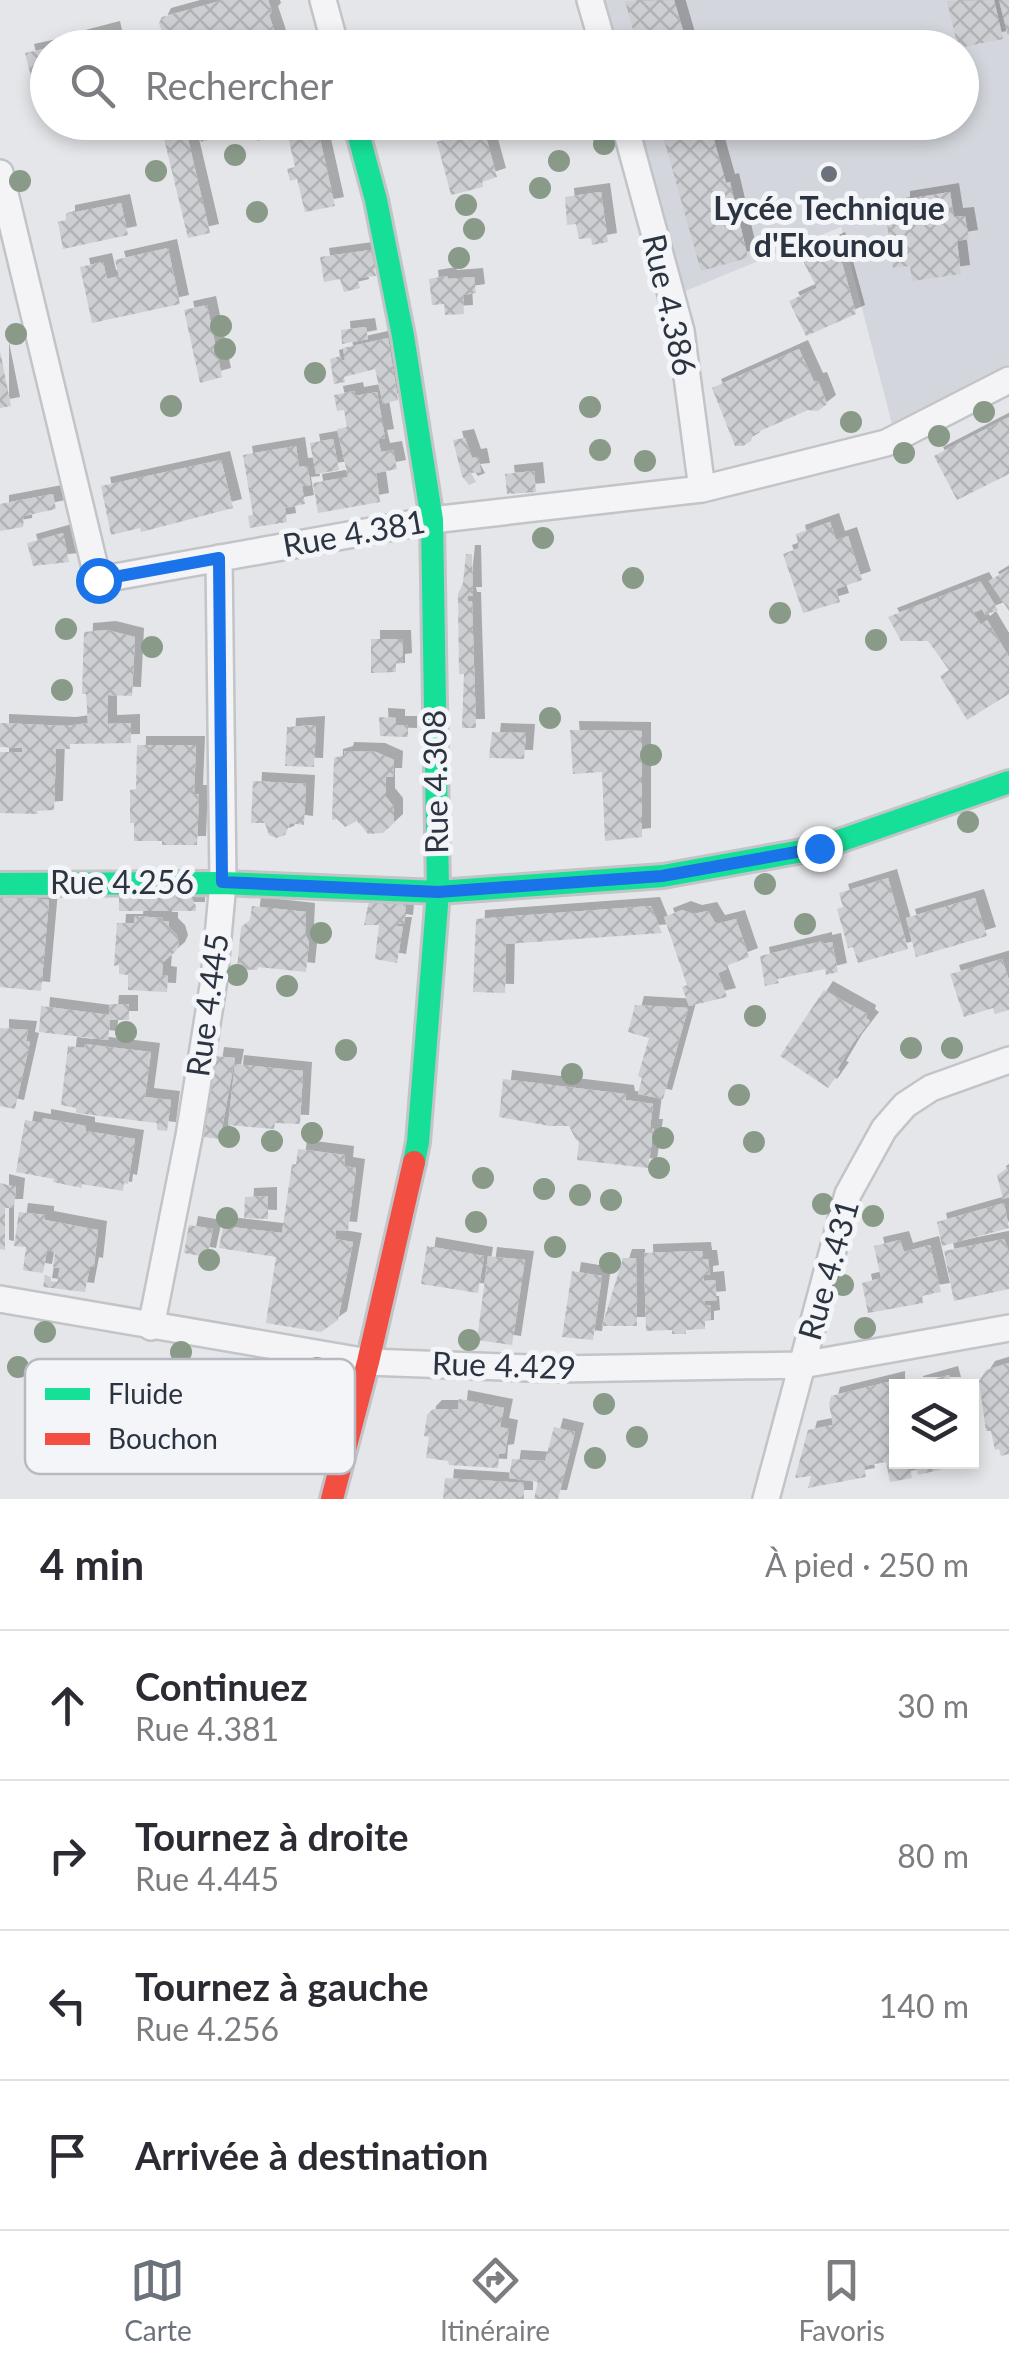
<!DOCTYPE html>
<html lang="fr">
<meta charset="utf-8">
<style>
body{margin:0;font-family:Lato,sans-serif;background:#f2f2f3;color:#2b2b33}
.controls{position:absolute;right:30px;bottom:30px;display:grid;overflow:hidden;border-radius:0px;box-shadow:0 5px 15px #0003}
.controls button{width:90px;height:90px;display:grid;place-items:center;padding:0;border:0;border-bottom:2px solid #e1e1e2;background:#fff;color:#2b2b33;font:50px sans-serif}
.stop{position:absolute;width:30px;height:30px;margin:-22px;border:8px solid #1a73e8;border-radius:50%;background:#fff}
.stop.end{background:#1a73e8;border-color:#fff;box-shadow:0 2px 10px #0008}
.list{margin:0;padding:0;list-style:none}
h2{display:flex;justify-content:space-between;align-items:center;height:130px;margin:0;padding:0 40px;font-size:42px}
h2 small{font-size:32px;font-weight:400;color:#7c7c81}
.list li{display:grid;grid-template-columns:65px 1fr auto;gap:30px;align-items:center;box-sizing:border-box;height:150px;padding:0 40px;border-top:2px solid #e1e1e2}
.list b{display:block;font-size:38px;white-space:nowrap}
.list p{margin:0;font-size:32px;white-space:nowrap;color:#7c7c81}
.list em{font-size:32px;font-style:normal;color:#7c7c81}
.icon{flex:none;width:55px;height:55px;fill:none;stroke:currentColor;stroke-width:2;stroke-linecap:round;stroke-linejoin:round}
.map{position:relative;flex:none;width:1009px;height:1499px;overflow:hidden}
.search{position:absolute;background:#fff;box-shadow:0 5px 15px #0003;left:30px;right:30px;top:30px;height:110px;display:flex;align-items:center;gap:25px;box-sizing:border-box;padding:0 35px;border-radius:55px;color:#7c7c81;font-size:38px}
.sheet{height:730px;background:#fff}
nav{display:flex;justify-content:space-around;align-items:center;box-sizing:border-box;height:140px;border-top:2px solid #e1e1e2;background:#fff;font-size:28px;color:#7c7c81}
nav a{display:grid;justify-items:center;gap:5px}
nav .on{color:#6c727c}
.map>svg:first-child{display:block}
.built{fill:#d3d6dc}
.building{fill:url(#building-cross-hatch);filter:url(#shadow)}
.lines{fill:none;stroke-linecap:round;stroke-linejoin:round}
.street-casing{stroke:#c2c4c7;stroke-width:30}
.fast-casing{stroke:#c2c4c7;stroke-width:28}
.jam-casing{stroke:#c2c4c7;stroke-width:28}
.street{stroke:#f4f4f6;stroke-width:25}
.fast{stroke:#16e098;stroke-width:22}
.jam{stroke:#f24e42;stroke-width:22}
.tree{fill:#8a9a89}
.route{stroke:#1a73e8;stroke-width:12}
.poi-dot{fill:#6c727c;stroke:#f3f5f8;stroke-width:4}
.labels{text-anchor:middle;stroke-width:10;stroke-linejoin:round;paint-order:stroke}
.poi-label{font-size:32px;font-weight:bold;fill:#2c3441;stroke:#f3f5f8}
.street-label{font-size:32px;fill:#2c3441;stroke:#f3f5f8}
.key{fill:#f3f5f8;stroke:#b7bbc1;stroke-width:2.5}
.key-label{font-size:28px;fill:#2c3441}
</style>
<div class="map">
<svg width="1009" height="1499" viewBox="0 0 1009 1499">
<defs>
<pattern id="building-cross-hatch" width="8" height="8" patternUnits="userSpaceOnUse" patternTransform="scale(2.5)"><rect width="8" height="8" fill="#cdced1"/><path d="M0 0l8 8M0 8l8-8" fill="none" stroke="#b0b2b5"/></pattern>
<filter id="shadow"><feDropShadow dx="9" dy="-9" stdDeviation="0" flood-color="#0004"/></filter>
</defs>
<rect width="100%" height="100%" fill="#e4e6e9"/>
<path class="built" d="M600,0H1009V364L893,428L841,227L683,292L635,123L962,122V48L614,47Z"/>
<path class="building" d="M224,0H268L272,12L269,15L278,42L276,48H167L159,23L162,17Z
M674,0L688,48H638L625,1Z
M994,0L1003,39L958,48L947,1Z
M999,0H1009V36H1008Z
M111,30L115,48H49V46Z
M48,48V114L41,116L25,53Z
M160,122H184L210,233L188,238Z
M196,122H294L296,131L257,141L253,128L201,142Z
M659,122H709L726,183L730,182L748,258L701,271Z
M467,129L469,134L484,130L497,177L482,182L483,187L451,195L437,142L449,138V133Z
M318,130L335,206L305,212L297,179L290,181L287,169L295,167L288,136Z
M601,192L608,242L592,245L591,238L579,239L576,224L567,225L565,197Z
M950,192L954,217L965,216L969,239L957,241L961,274L912,281L910,266L893,268L885,209L901,206V200Z
M121,203L128,235L63,249L58,222L66,220V214Z
M836,241L856,314L806,336L789,301L817,288L801,257Z
M168,248L180,304L92,323L80,267L103,262L107,279L119,276L115,260Z
M371,250L376,276L357,278L360,288L344,292L340,279L324,282L320,257Z
M447,276L448,279L474,277L476,293L463,295L464,314L445,315L444,304L432,305L429,279Z
M207,305L222,377L200,383L184,310Z
M366,327L368,339L342,344L341,330Z
M388,338L398,400L383,404L375,369L344,377L345,382L334,384L330,359L340,356L342,361L345,360L343,348Z
M799,349L814,382L818,381L827,404L818,411L808,410L753,434L751,441L743,446H735L712,388Z
M0,351L11,406L0,408Z
M354,391L355,396L377,392L385,438L378,439L381,452L393,450L397,469L376,473L380,502L318,513L313,483L348,477L337,429L347,427L344,410L337,411L334,395Z
M1009,417V474L957,500L934,456Z
M465,438L472,458L478,457L481,472L471,473L476,482L469,485L462,476L453,440Z
M333,439L339,470L316,474L310,443Z
M296,446L299,467L307,466L311,485L302,486L305,504L285,508L287,522L250,528L248,516L253,515L243,455Z
M221,460L233,508L141,532L140,528L111,535L101,486Z
M534,471L536,492L507,494L505,474Z
M53,494L56,509L24,516L23,527L0,531V504Z
M830,522L836,540L848,536L862,580L836,589L840,602L803,613L783,554L799,548L796,534Z
M63,533L69,562L33,566L27,543Z
M466,554H472L473,596H467L468,601H472L476,728H462L464,674H459L458,594L463,583Z
M1009,569V611L989,581Z
M980,581L998,610L985,615L982,609L973,613L981,625L987,620L1009,657V694L967,720L940,676L949,670L928,641H901L888,617Z
M107,630L135,637L132,696L108,695V724L131,723V743L70,744V749H56L54,810L37,811L38,814L0,813V752H22V748L0,747V723L67,726L88,723L86,694H82L84,632Z
M371,639H402L403,662L396,663V672L371,673Z
M379,717L396,718V725H408V737L380,736Z
M316,725L314,767L285,766L287,727Z
M570,730L642,731V837L605,841L602,772L573,774Z
M492,732L526,733L524,759L489,758Z
M137,745H196L194,794H199L197,845H162V841H134V823H130V790L136,789Z
M345,751L376,752L394,760L393,777H386V797L394,807V823L383,833L368,834L357,821L345,827L337,819L332,820L334,758L344,755Z
M253,781L306,784L304,825L290,823L285,835L276,838L269,835L265,823H251Z
M888,878L908,949L858,963L853,947L848,948L837,909L843,907L839,893Z
M119,887L186,888L196,906V911H119Z
M0,894L49,900L41,991L0,987Z
M975,898L987,936L916,957L906,918Z
M369,901H406L404,924L397,923L396,926H403L397,963L375,959L379,925H364Z
M252,906L306,912L305,934L309,942L306,972L258,967L257,970L237,969L241,927L250,920Z
M651,906L662,933L506,944L505,993L473,992L476,919Z
M682,910L693,914L708,911L716,924L736,919L749,957L726,966L727,969L718,973L727,997L689,1006L682,987L687,985L664,917Z
M135,916L163,918V921H169V927L176,934L179,944L176,951L163,962L162,975L168,976L167,992L128,990V975L119,974V965L114,966L117,923H134Z
M823,941V944L832,942L838,972L826,975L825,969L777,979L779,983L765,986L760,956Z
M1002,959L1009,980V1010L995,1014L993,1008L964,1017L950,974Z
M824,990L867,1014L866,1018L870,1021L853,1043L837,1070L840,1071L828,1088L780,1056Z
M110,1004H129V1020H110L108,1040L39,1032L41,1006L109,1015Z
M635,1005L688,1008L663,1099L638,1094L642,1078L638,1076L649,1038L628,1032Z
M0,1028L28,1030L26,1041L30,1042L15,1109L0,1106Z
M84,1044L151,1052L145,1097L171,1100L167,1131L157,1130V1123L76,1113V1108L61,1105L68,1046L84,1048Z
M215,1056L235,1058L220,1139L203,1137Z
M235,1064L303,1071L300,1124L275,1123L274,1129L228,1125Z
M503,1079L625,1094L626,1100L653,1104L650,1128H654L648,1168L577,1160L579,1141L576,1140L569,1126H550L499,1117Z
M42,1118L86,1126V1131L135,1139L128,1184L124,1183L123,1191L82,1184V1188L53,1182L54,1179L16,1172L25,1120L42,1123Z
M298,1149L345,1155L344,1166L356,1168L348,1231L336,1230L335,1239L353,1242L338,1320L321,1332L266,1323L276,1257L219,1248L223,1226L282,1233L292,1164H296Z
M1009,1167V1197L1003,1199L997,1175Z
M0,1183L16,1187L14,1208H5V1250L0,1249Z
M268,1196V1219L244,1218L245,1197Z
M1004,1203L1009,1228L942,1246L937,1222Z
M19,1212L45,1215V1220L98,1230L94,1267L90,1266L85,1292L43,1287L45,1275L51,1277V1281L57,1282L60,1268L53,1267L55,1252L47,1250L43,1273L23,1270L26,1247L14,1246Z
M189,1225L213,1229L207,1257L184,1253Z
M1004,1239L1009,1253V1289L954,1301L944,1251Z
M900,1240L904,1252L930,1245L941,1292L922,1295L923,1303L868,1313L862,1283L881,1278L874,1246Z
M427,1246L484,1256L478,1293L421,1284Z
M702,1251L703,1259H708L710,1274L704,1275V1281L715,1280L717,1300L705,1301V1305H710L711,1319L705,1320V1329L686,1330V1334H672V1330L646,1331L644,1253Z
M488,1256L525,1260L512,1345L477,1340Z
M623,1258H636L637,1326H602Z
M572,1271L602,1276L593,1340L562,1337Z
M1009,1363V1454L1001,1456L999,1449L995,1450L991,1431H986L979,1381L986,1370Z
M949,1375L952,1386H914V1385Z
M896,1380V1445L890,1447L892,1459L909,1462L912,1478L890,1482L886,1462L864,1466L866,1477L808,1488L811,1476L795,1478L808,1430L833,1425L829,1404L831,1396Z
M459,1399L504,1408L500,1427L509,1429L505,1453L499,1454L498,1468L449,1465L448,1461L426,1458L429,1437L424,1436L427,1415L433,1409H458Z
M554,1427L575,1432L558,1499H534L538,1482L509,1478L512,1459L545,1461Z
M915,1462H955V1466L918,1475Z
M445,1478L524,1483V1499H443Z"/>
<g class="lines">
<defs>
<path id="street" d="M323,0L336,48
M590,0L604,48
M624,122L681,331L702,489
M0,173L98,580L432,520L702,489L886,443L1009,380
M0,1299L368,1362L558,1369L802,1365L1009,1328
M151,1327L189,1136L214,980L223,883L219,558
M766,1499L848,1194L884,1129L905,1105L931,1088L1009,1060"/>
<path id="fast" d="M355,122L376,200L403,336L432,520L438,892L418,1142L414,1162
M0,884L223,883L438,892L663,876L819,848L1009,782"/>
<path id="jam" d="M332,1499L368,1362L414,1162"/>
</defs>
<use href="#street" class="street-casing"/>
<use href="#fast" class="fast-casing"/>
<use href="#jam" class="jam-casing"/>
<use href="#street" class="street"/>
<use href="#fast" class="fast"/>
<use href="#jam" class="jam"/>
</g>
<g class="tree">
<circle cx="604" cy="144" r="11"/>
<circle cx="235" cy="155" r="11"/>
<circle cx="559" cy="161" r="11"/>
<circle cx="156" cy="171" r="11"/>
<circle cx="20" cy="181" r="11"/>
<circle cx="540" cy="188" r="11"/>
<circle cx="466" cy="205" r="11"/>
<circle cx="257" cy="212" r="11"/>
<circle cx="474" cy="229" r="11"/>
<circle cx="459" cy="258" r="11"/>
<circle cx="221" cy="326" r="11"/>
<circle cx="16" cy="334" r="11"/>
<circle cx="225" cy="349" r="11"/>
<circle cx="315" cy="373" r="11"/>
<circle cx="171" cy="406" r="11"/>
<circle cx="590" cy="407" r="11"/>
<circle cx="984" cy="412" r="11"/>
<circle cx="851" cy="422" r="11"/>
<circle cx="939" cy="436" r="11"/>
<circle cx="600" cy="450" r="11"/>
<circle cx="904" cy="453" r="11"/>
<circle cx="645" cy="461" r="11"/>
<circle cx="543" cy="538" r="11"/>
<circle cx="633" cy="578" r="11"/>
<circle cx="780" cy="613" r="11"/>
<circle cx="66" cy="629" r="11"/>
<circle cx="876" cy="640" r="11"/>
<circle cx="152" cy="647" r="11"/>
<circle cx="62" cy="690" r="11"/>
<circle cx="550" cy="718" r="11"/>
<circle cx="651" cy="755" r="11"/>
<circle cx="968" cy="822" r="11"/>
<circle cx="765" cy="884" r="11"/>
<circle cx="805" cy="924" r="11"/>
<circle cx="321" cy="933" r="11"/>
<circle cx="237" cy="975" r="11"/>
<circle cx="287" cy="986" r="11"/>
<circle cx="755" cy="1016" r="11"/>
<circle cx="126" cy="1032" r="11"/>
<circle cx="911" cy="1048" r="11"/>
<circle cx="952" cy="1048" r="11"/>
<circle cx="346" cy="1050" r="11"/>
<circle cx="572" cy="1074" r="11"/>
<circle cx="739" cy="1095" r="11"/>
<circle cx="312" cy="1133" r="11"/>
<circle cx="229" cy="1137" r="11"/>
<circle cx="663" cy="1138" r="11"/>
<circle cx="272" cy="1141" r="11"/>
<circle cx="754" cy="1142" r="11"/>
<circle cx="659" cy="1168" r="11"/>
<circle cx="483" cy="1178" r="11"/>
<circle cx="544" cy="1189" r="11"/>
<circle cx="580" cy="1195" r="11"/>
<circle cx="611" cy="1200" r="11"/>
<circle cx="823" cy="1204" r="11"/>
<circle cx="873" cy="1216" r="11"/>
<circle cx="227" cy="1218" r="11"/>
<circle cx="476" cy="1222" r="11"/>
<circle cx="555" cy="1247" r="11"/>
<circle cx="209" cy="1260" r="11"/>
<circle cx="610" cy="1263" r="11"/>
<circle cx="843" cy="1285" r="11"/>
<circle cx="865" cy="1328" r="11"/>
<circle cx="45" cy="1332" r="11"/>
<circle cx="469" cy="1340" r="11"/>
<circle cx="181" cy="1352" r="11"/>
<circle cx="18" cy="1367" r="11"/>
<circle cx="317" cy="1368" r="11"/>
<circle cx="604" cy="1404" r="11"/>
<circle cx="637" cy="1437" r="11"/>
<circle cx="595" cy="1458" r="11"/>
</g>
<g class="lines">
<path class="route" d="M98,580L219,558L222,882L438,892L662,876L819,848"/>
</g>
<circle class="poi-dot" cx="829" cy="174" r="10"/>
<g class="labels">
<g class="poi-label">
<text x="829" y="220">Lycée Technique<tspan x="829" dy="37">d'Ekounou</tspan></text>
</g>
<g class="street-label">
<text transform="translate(669 305) rotate(77)" y="11">Rue 4.386</text>
<text transform="translate(354 534) rotate(-10)" y="11">Rue 4.381</text>
<text transform="translate(436 782) rotate(-91)" y="11">Rue 4.308</text>
<text x="122" y="894">Rue 4.256</text>
<text transform="translate(208 1005) rotate(-82)" y="11">Rue 4.445</text>
<text transform="translate(829 1270) rotate(-74)" y="11">Rue 4.431</text>
<text transform="translate(504 1366) rotate(2)" y="11">Rue 4.429</text>
</g>
</g>
<rect x="25" y="1359" width="330" height="115" rx="15" class="key"/>
<rect x="45" y="1388" width="45" height="12" fill="#16e098"/>
<rect x="45" y="1433" width="45" height="12" fill="#f24e42"/>
<g class="key-label">
<text x="108" y="1404">Fluide</text>
<text x="108" y="1449">Bouchon</text>
</g>
</svg>
<div class="controls">
<button><svg class="icon" aria-label="layers" viewBox="0 0 24 24"><path d="M12 4l9 5-9 5-9-5zM3 14l9 5 9-5"/></svg></button>
</div>
<div class="stop" style="left:98px;top:580px"></div>
<div class="stop end" style="left:819px;top:848px"></div>
<div class="search"><svg class="icon" aria-label="search" viewBox="0 0 24 24"><circle cx="10" cy="10" r="6"/><path d="M15 15l6 6"/></svg>Rechercher</div>
</div>
<section class="sheet">
<h2>4 min<small>À pied · 250 m</small></h2>
<ul class="list">
<li><svg class="icon" aria-label="ahead" viewBox="0 0 24 24"><path d="M12 20V5M6 11l6-6 6 6"/></svg><div><b>Continuez</b><p>Rue 4.381</p></div><em>30 m</em></li>
<li><svg class="icon" aria-label="right" viewBox="0 0 24 24"><path d="M7 20v-9h11M14 6l5 5-5 5"/></svg><div><b>Tournez à droite</b><p>Rue 4.445</p></div><em>80 m</em></li>
<li><svg class="icon" aria-label="left" viewBox="0 0 24 24"><path d="M17 20v-9H6M10 6l-5 5 5 5"/></svg><div><b>Tournez à gauche</b><p>Rue 4.256</p></div><em>140 m</em></li>
<li><svg class="icon" aria-label="arrive" viewBox="0 0 24 24"><path d="M6 21V4h12l-3 4 3 4H6"/></svg><div><b>Arrivée à destination</b></div></li>
</ul>
</section>
<nav>
<a class="on"><svg class="icon" aria-label="map" viewBox="0 0 24 24"><path d="M3 6l6-2 6 2 6-2v14l-6 2-6-2-6 2zM9 4v14M15 6v14"/></svg>Carte</a>
<a><svg class="icon" aria-label="directions" viewBox="0 0 24 24"><path d="M12 3l9 9-9 9-9-9zM9 14v-3h6M13 9l2 2-2 2"/></svg>Itinéraire</a>
<a><svg class="icon" aria-label="saved" viewBox="0 0 24 24"><path d="M7 4h10v16l-5-4-5 4z"/></svg>Favoris</a>
</nav>
